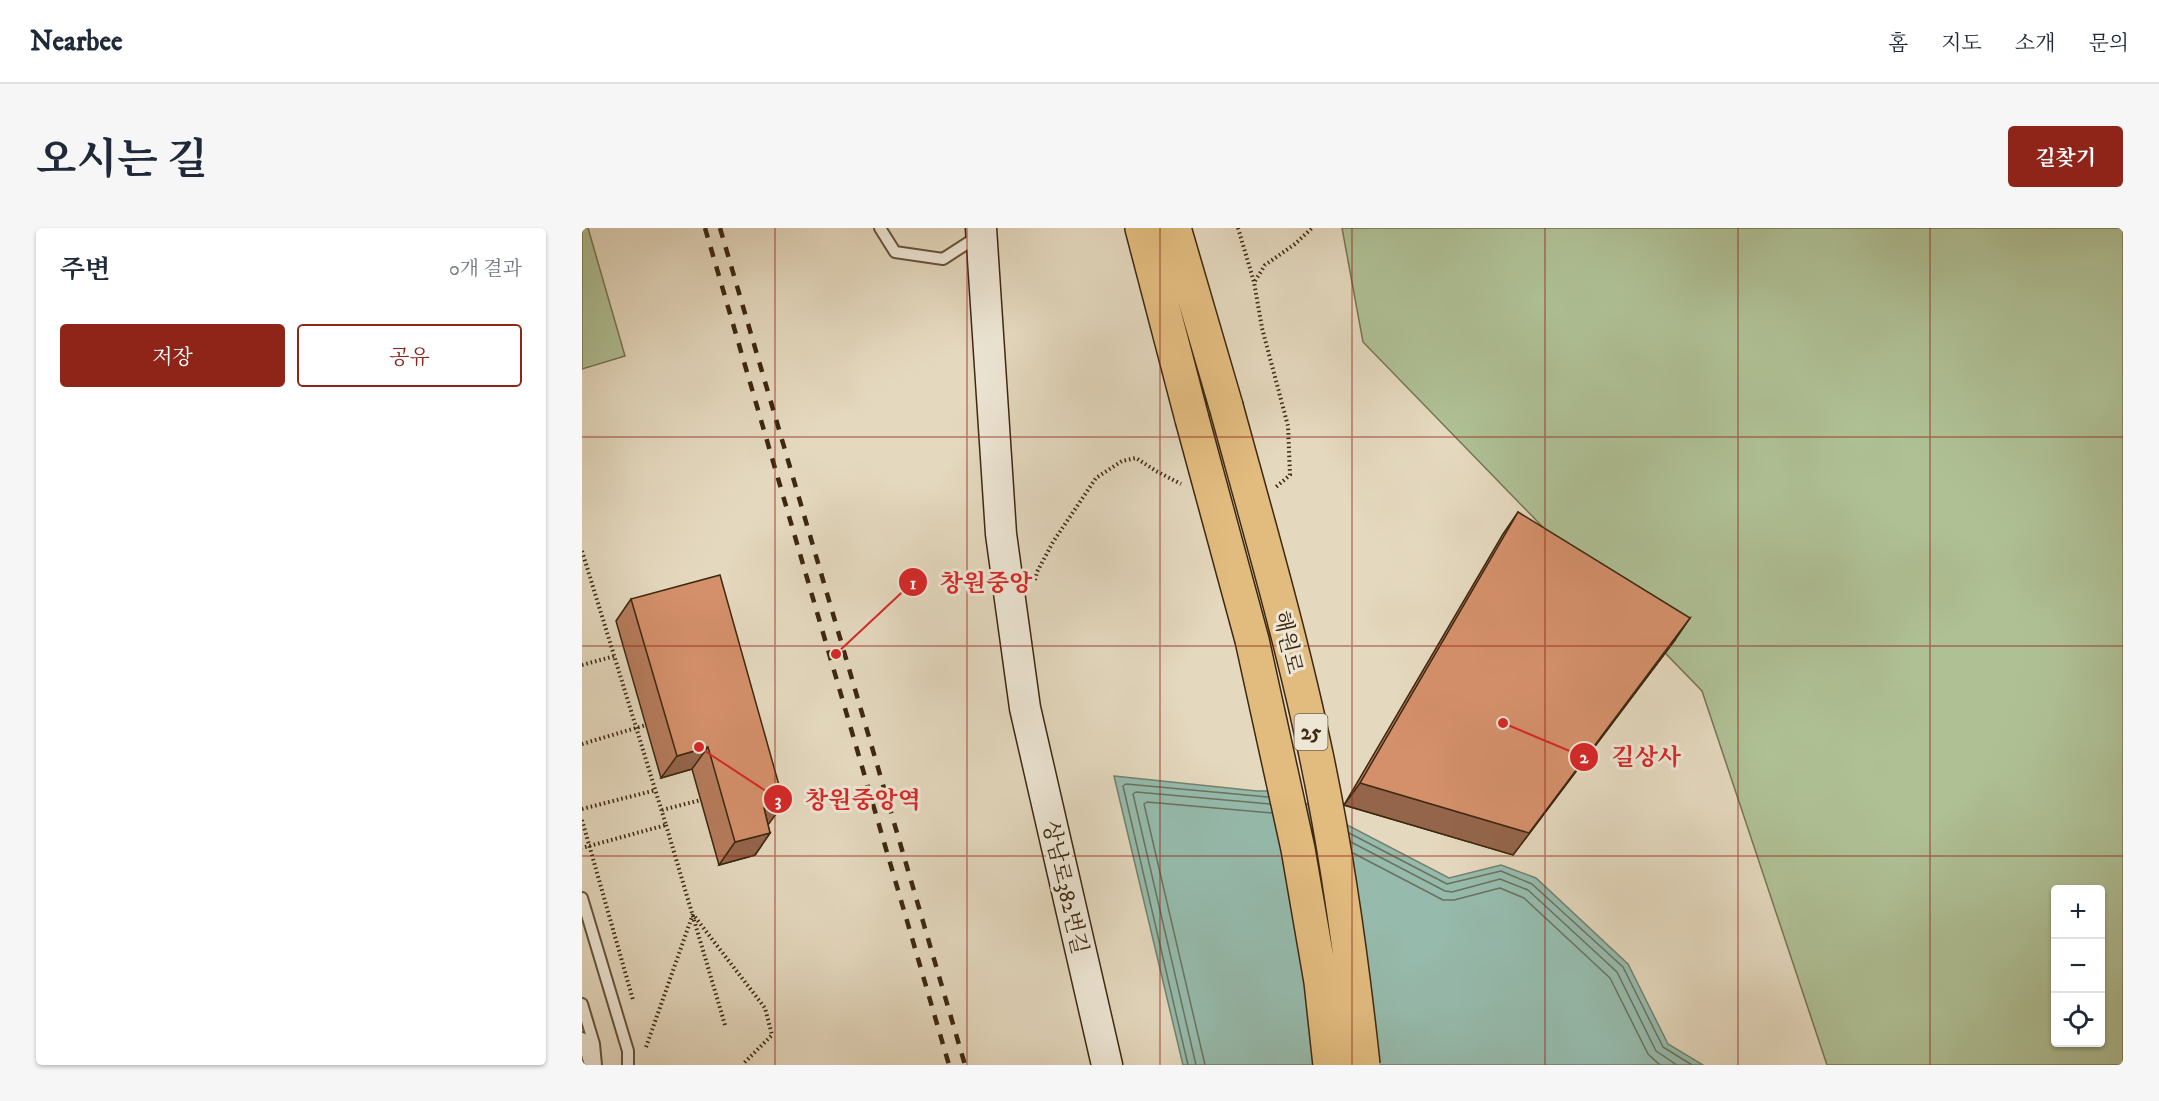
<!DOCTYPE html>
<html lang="ko">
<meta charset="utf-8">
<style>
body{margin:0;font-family:"IM FELL DW Pica","Noto Serif KR",serif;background:#f6f6f7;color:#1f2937}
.controls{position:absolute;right:18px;bottom:18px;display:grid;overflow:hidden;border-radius:6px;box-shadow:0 2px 4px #0004}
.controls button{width:54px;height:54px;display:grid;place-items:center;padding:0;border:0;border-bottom:2px solid #e0e1e3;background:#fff;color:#1f2937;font:30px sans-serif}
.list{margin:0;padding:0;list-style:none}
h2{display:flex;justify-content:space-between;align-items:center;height:78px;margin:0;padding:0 24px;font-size:26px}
h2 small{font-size:20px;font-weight:400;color:#747a83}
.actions{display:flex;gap:12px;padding:18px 24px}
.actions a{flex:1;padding:14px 0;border:2px solid #8f2418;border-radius:6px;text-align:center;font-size:21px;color:#8f2418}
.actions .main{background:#8f2418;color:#fff}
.icon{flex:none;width:33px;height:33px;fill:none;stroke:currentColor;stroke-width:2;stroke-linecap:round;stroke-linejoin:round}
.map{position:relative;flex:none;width:1541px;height:837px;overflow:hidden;border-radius:6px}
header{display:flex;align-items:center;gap:36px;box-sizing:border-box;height:84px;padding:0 30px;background:#fff;border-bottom:2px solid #e0e1e3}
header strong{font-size:28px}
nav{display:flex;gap:33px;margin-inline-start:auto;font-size:21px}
.intro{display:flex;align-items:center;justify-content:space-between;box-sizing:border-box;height:144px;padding:0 36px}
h1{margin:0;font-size:42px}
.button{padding:15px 27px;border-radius:6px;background:#8f2418;color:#fff;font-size:21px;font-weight:700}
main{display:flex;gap:36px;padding:0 36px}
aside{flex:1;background:#fff;border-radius:6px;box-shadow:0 2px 4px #0004}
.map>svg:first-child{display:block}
.green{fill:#afc095;stroke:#767452;stroke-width:1.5;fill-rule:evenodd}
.water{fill:#96bbad;stroke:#73806e;stroke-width:1.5}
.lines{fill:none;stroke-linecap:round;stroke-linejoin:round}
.shore{stroke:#6a725e;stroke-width:1.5}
.lane-casing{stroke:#68543c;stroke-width:14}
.secondary-casing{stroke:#3e2810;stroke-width:33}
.highway-casing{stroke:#3e2810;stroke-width:36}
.path{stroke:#3e2810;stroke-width:4;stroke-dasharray:1.5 3;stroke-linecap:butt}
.lane{stroke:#ede6d5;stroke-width:10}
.secondary{stroke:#ede6d5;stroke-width:30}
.highway{stroke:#e2bc7f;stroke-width:33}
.rail{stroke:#3e2810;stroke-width:4.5;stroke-dasharray:10 10;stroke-linecap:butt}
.highway-bridge-casing{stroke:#3e2810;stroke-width:36;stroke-linecap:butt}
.highway-bridge{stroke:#e2bc7f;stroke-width:33}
.wall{fill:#b67c5c;stroke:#3e2810;stroke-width:1.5}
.shaded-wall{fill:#94654b;stroke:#3e2810;stroke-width:1.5}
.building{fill:#d4906b;stroke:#3e2810;stroke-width:1.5}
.grid{fill:none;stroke:#8f2418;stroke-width:1.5;stroke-opacity:0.55}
.labels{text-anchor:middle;stroke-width:6;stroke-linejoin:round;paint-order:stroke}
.shield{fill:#ede6d5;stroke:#72614b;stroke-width:1.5}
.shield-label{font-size:21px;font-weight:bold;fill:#3e2810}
.street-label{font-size:22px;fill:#3e2810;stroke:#ede6d5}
.leader{fill:none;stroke:#d62828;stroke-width:2}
.callout-dot{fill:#d62828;stroke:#ede6d5;stroke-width:2}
.mark-label{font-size:18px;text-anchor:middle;font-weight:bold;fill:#fff}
.callout-label{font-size:24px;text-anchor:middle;font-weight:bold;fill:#d62828;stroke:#ede6d5;stroke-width:6;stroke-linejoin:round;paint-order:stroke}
</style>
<header>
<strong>Nearbee</strong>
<nav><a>홈</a><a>지도</a><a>소개</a><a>문의</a></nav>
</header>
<div class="intro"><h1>오시는 길</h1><a class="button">길찾기</a></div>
<main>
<aside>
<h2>주변<small>0개 결과</small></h2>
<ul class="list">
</ul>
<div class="actions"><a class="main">저장</a><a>공유</a></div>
</aside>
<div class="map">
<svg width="1541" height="837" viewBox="0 0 1541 837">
<rect width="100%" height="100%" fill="#e4d8be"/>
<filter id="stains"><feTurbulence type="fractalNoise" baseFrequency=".00333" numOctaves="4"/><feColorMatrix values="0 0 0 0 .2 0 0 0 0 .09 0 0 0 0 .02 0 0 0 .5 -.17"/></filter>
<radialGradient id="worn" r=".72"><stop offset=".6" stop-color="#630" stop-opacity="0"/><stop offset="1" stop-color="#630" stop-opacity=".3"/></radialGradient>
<path class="green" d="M0,0H6L43,128L0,141Z
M760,0H1541V837H1245L1120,463L781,114ZM1474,662H1518V814H1474Z"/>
<path class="water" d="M532,548L675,563H700L867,650L919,637L954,650L1046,736L1086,816L1121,837H601Z"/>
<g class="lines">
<path class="shore" d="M767,605L865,656L919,643L950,656L1041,739L1081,819L1110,837
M769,614L863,663L870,664L918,651L946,662L1035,744L1074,823L1095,837
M771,625L861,672H872L918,660L942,670L1028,750L1066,826L1078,837
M606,837L541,558L544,556L686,569
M614,837L551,566L554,564L688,576
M623,837L562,576L565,574L690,585"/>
<defs>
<path id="lane" d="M298,0L313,24L361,31L395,9
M0,670L46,823V837
M0,776L12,816L14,837
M0,810L8,837"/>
<path id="secondary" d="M399,0L419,306L443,480L525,837"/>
<path id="highway" d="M560,0L610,191
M592,0L644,178"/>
</defs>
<use href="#lane" class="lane-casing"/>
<use href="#secondary" class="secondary-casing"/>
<use href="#highway" class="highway-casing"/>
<path class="path" d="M656,0L672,54L680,100L706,198L708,247L694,259
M673,53L683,37L713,16L730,0
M0,323L84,597L0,620
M453,352L455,344L471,314L514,250L540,233L554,230L574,243L599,256
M0,437L33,428
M0,516L64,497
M0,581L74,562
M80,582L119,572
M0,592L51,772
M84,597L143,797
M113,689L183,780L190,807L162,835
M64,819L111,686"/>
<use href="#lane" class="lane"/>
<use href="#secondary" class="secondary"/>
<use href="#highway" class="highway"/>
<path class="rail" d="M123,0L367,837
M138,0L383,837"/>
<defs>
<path id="highway-bridge" d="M644,178C676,295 710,412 735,531C756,632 770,734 781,837
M610,191L670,412L716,621L739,754L748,837"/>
</defs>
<use href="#highway-bridge" class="highway-bridge-casing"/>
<use href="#highway-bridge" class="highway-bridge"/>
</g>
<path class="wall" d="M936,284L1093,412L931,627L762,577L921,306Z
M49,371L186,597L188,605L173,627L137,637L110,541L79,550L34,393Z"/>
<path class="shaded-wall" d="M1108,390L1093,412L931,627L762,577L778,555Z
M126,519L110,541L79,550L95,528Z
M202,575L186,597L182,580Z
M188,605L173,627L137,637L153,614Z"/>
<path class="building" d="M936,284L1108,390L947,605L778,555Z
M138,347L202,575L182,580L188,605L153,614L126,519L95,528L49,371Z"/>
<path class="grid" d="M193,0V837M385,0V837M578,0V837M770,0V837M963,0V837M1156,0V837M1348,0V837M0,209H1541M0,418H1541M0,628H1541"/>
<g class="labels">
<rect class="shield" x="712.5" y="486" width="33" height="36" rx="4.5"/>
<g class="shield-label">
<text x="729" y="511">25</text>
</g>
<g class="street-label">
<text transform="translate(707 414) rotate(77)" y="8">해원로</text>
<text transform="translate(484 659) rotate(77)" y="8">상남로382번길</text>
</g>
</g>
<path class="leader" d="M254 426L331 354M921 495L1002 529M117 519L196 571"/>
<g class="callout-dot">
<circle cx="254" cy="426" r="6"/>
<circle cx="921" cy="495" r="6"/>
<circle cx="117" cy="519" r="6"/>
<circle cx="331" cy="354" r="15"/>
<circle cx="1002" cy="529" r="15"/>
<circle cx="196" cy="571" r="15"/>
</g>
<g class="mark-label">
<text x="331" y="361">1</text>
<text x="1002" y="535">2</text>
<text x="196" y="578">3</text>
</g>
<g class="callout-label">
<text x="404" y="363">창원중앙</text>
<text x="1064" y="537">길상사</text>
<text x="281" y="580">창원중앙역</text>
</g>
<rect width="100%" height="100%" filter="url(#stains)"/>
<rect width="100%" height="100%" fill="url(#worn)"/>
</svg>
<div class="controls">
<button>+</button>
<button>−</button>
<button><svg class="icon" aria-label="locate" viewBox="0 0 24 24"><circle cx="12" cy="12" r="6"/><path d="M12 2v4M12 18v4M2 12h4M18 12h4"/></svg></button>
</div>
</div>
</main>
